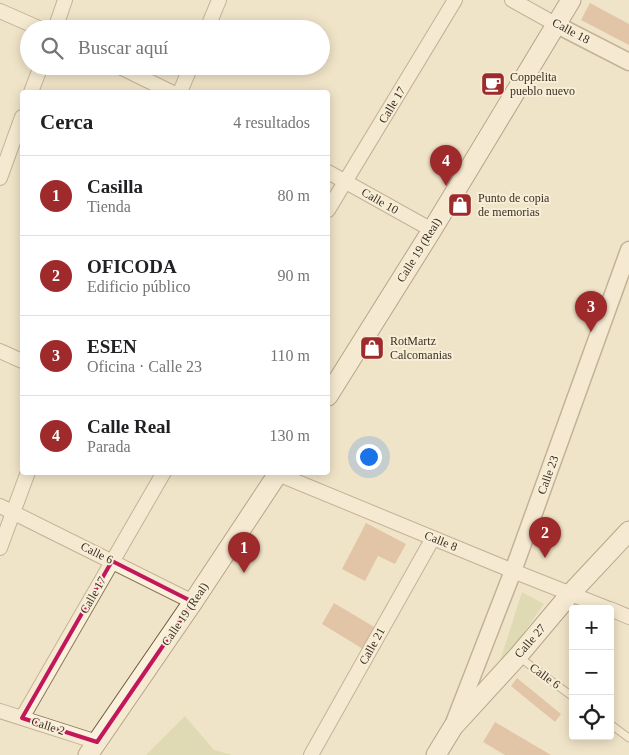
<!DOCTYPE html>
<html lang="es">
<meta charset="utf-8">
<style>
body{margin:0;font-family:Georgia,serif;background:#f2f2f2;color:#202124}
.controls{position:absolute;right:15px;bottom:15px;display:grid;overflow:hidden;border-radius:5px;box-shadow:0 2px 12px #0003}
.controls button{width:45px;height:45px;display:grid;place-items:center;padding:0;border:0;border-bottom:1px solid #e0e0e0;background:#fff;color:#202124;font:25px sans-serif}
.you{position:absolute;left:368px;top:456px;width:18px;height:18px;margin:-12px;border:4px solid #fff;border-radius:50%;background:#1a73e8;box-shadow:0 0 0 8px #1a73e833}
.badge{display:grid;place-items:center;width:32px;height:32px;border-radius:50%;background:#9e2a2b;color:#fff;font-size:16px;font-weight:700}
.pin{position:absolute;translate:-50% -41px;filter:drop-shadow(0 1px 2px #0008)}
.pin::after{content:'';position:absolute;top:26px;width:18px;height:15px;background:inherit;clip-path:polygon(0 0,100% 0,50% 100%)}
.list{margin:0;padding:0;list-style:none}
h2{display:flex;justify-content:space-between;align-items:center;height:65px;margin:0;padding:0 20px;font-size:21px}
h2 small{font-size:16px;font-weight:400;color:#757577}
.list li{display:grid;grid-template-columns:32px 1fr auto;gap:15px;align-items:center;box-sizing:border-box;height:80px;padding:0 20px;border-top:1px solid #e0e0e0}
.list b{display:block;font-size:19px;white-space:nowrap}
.list p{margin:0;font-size:16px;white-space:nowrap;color:#757577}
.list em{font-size:16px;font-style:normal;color:#757577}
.icon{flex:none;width:28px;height:28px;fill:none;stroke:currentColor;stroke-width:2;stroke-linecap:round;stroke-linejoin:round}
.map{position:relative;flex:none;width:629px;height:755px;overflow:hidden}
.search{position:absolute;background:#fff;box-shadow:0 2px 12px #0003;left:20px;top:20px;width:310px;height:55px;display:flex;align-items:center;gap:12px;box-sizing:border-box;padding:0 18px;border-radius:28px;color:#757577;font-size:19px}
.panel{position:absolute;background:#fff;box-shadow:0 2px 12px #0003;left:20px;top:90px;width:310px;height:385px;border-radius:5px}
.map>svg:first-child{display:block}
.green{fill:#c9cf9b}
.building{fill:#cf9f7d}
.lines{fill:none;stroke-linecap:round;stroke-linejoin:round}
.service-casing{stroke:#8d765c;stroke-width:9}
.minor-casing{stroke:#8d765c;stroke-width:16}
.tertiary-casing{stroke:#8d765c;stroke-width:19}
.secondary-casing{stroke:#6f573f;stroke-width:21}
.service{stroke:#faf1dc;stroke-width:7}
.minor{stroke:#faf1dc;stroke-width:14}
.tertiary{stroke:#faf1dc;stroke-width:16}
.secondary{stroke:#faf1dc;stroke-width:19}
.marked{fill:none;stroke:#c2185b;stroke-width:4;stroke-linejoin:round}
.labels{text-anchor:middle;stroke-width:4;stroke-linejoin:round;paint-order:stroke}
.street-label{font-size:12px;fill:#3d2e20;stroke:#f7eed8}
.poi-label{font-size:12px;fill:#3d2e20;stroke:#f7eed8;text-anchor:start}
</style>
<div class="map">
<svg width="629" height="755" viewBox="0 0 629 755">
<rect width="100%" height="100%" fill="#f0e4c8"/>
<path class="green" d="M522,592L544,604L497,670Z
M185,716L214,750L232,755H146Z"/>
<path class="building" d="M590,3L629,24V45L581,20Z
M366,523L406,544L395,564L378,556L365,581L342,569Z
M334,603L376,628L363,649L322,624Z
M517,678L561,714L555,722L511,686Z
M495,722L551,755H505L483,742Z"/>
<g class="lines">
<defs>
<path id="service" d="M519,657L573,697
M610,724L629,738"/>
<path id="minor" d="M512,0L557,25
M0,11L41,29
M55,29L65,0
M207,29L219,0
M118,66L171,92
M31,92L41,66
M180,92L191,66
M328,172L432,230
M0,178L22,117
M328,210L455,0
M0,351L22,361
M273,472L513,571L609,609
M0,506L193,602
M0,548L28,472
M610,609L629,617
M0,711L97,742
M22,718L164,472
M311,755L433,538"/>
<path id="tertiary" d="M557,25L629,62
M454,723L513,571L629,250"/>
<path id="secondary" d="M328,396L432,230L571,0
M88,755L193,602L279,472
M436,755L453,727L518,656L571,593L629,531"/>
</defs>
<use href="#service" class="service-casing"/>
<use href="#minor" class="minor-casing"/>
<use href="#tertiary" class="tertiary-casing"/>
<use href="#secondary" class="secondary-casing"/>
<use href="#service" class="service"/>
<use href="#minor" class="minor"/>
<use href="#tertiary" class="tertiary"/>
<use href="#secondary" class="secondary"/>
</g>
<path d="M0 0H629V755H0ZM112,561L193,602L97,742L22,718Z" fill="#f0e4c8" fill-opacity=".55" fill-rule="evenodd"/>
<path class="marked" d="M112,561L193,602L97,742L22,718Z"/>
<defs>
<symbol id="cafe-square" viewBox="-11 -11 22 22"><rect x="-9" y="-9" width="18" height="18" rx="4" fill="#9e2a2b" stroke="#f7eed8"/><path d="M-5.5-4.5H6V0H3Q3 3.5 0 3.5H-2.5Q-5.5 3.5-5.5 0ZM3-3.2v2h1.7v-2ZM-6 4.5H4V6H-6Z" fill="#fff"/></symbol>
<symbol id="shop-square" viewBox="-11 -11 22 22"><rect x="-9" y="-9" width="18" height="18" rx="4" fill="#9e2a2b" stroke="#f7eed8"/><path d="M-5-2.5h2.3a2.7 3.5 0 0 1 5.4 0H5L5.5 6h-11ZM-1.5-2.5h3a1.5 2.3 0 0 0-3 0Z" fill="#fff"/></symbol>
</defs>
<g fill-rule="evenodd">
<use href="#cafe-square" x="479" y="70" width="28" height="28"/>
<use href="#shop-square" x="446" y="191" width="28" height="28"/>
<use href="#shop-square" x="358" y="334" width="28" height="28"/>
</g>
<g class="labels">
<g class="street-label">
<text transform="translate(571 31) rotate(28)" y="4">Calle 18</text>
<text transform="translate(392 105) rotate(-59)" y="4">Calle 17</text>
<text transform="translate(380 201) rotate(30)" y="4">Calle 10</text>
<text transform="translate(419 250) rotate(-58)" y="4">Calle 19 (Real)</text>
<text transform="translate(548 475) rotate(-70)" y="4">Calle 23</text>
<text transform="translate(441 541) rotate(22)" y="4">Calle 8</text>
<text transform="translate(97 553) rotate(26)" y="4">Calle 6</text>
<text transform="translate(93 595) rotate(-60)" y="4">Calle 17</text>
<text transform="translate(185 614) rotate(-56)" y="4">Calle 19 (Real)</text>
<text transform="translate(530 641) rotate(-49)" y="4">Calle 27</text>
<text transform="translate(372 646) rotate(-61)" y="4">Calle 21</text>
<text transform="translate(545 676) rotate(36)" y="4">Calle 6</text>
<text transform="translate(48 726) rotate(18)" y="4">Calle 2</text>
</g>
<g class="poi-label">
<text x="510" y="81">Coppelita<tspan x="510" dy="14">pueblo nuevo</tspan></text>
<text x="478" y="202">Punto de copia<tspan x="478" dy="14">de memorias</tspan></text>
<text x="390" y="345">RotMartz<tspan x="390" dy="14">Calcomanias</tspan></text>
</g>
</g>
</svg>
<div class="controls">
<button>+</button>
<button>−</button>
<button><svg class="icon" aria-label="locate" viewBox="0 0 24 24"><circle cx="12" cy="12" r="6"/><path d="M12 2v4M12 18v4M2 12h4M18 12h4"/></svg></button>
</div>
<div class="you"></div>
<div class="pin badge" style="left:244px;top:573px">1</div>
<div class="pin badge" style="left:545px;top:558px">2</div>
<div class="pin badge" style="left:591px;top:332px">3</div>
<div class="pin badge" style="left:446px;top:186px">4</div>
<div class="search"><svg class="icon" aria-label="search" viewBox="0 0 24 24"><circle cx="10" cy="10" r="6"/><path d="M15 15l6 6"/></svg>Buscar aquí</div>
<section class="panel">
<h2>Cerca<small>4 resultados</small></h2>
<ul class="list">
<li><span class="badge">1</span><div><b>Casilla</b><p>Tienda</p></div><em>80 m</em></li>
<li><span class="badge">2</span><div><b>OFICODA</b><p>Edificio público</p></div><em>90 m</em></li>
<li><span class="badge">3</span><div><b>ESEN</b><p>Oficina · Calle 23</p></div><em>110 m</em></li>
<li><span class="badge">4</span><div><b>Calle Real</b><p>Parada</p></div><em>130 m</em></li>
</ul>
</section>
</div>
